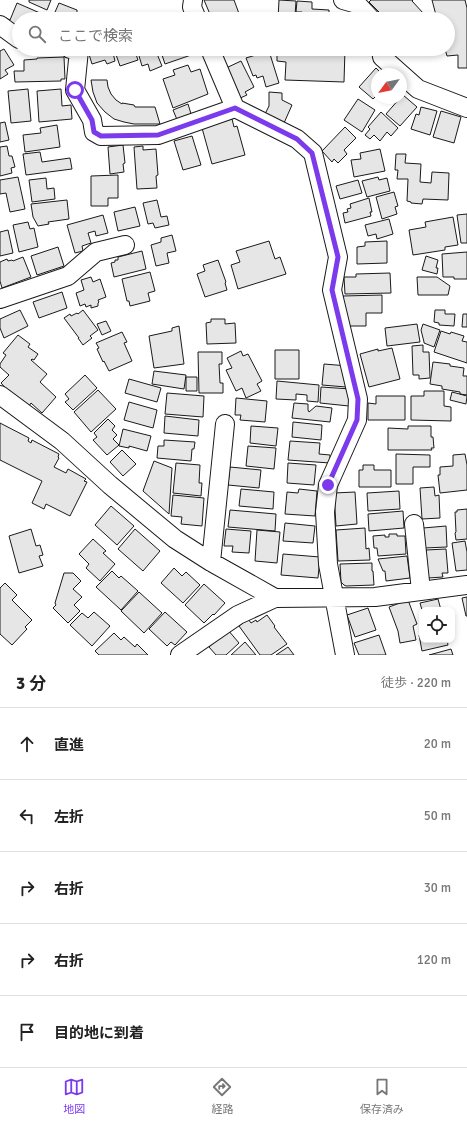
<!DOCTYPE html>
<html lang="ja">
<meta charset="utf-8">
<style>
body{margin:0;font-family:Signika,"Noto Sans JP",sans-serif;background:#f6f6f6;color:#222}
.controls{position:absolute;right:12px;bottom:12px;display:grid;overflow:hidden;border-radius:8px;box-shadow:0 2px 6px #0003}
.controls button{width:36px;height:36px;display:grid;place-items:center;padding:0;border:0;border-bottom:1px solid #e0e0e0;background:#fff;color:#222;font:20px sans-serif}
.compass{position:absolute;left:371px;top:68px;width:36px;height:36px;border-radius:50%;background:#fff;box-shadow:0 2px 6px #0003;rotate:237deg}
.stop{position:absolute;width:12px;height:12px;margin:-9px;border:3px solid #7c3aed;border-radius:50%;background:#fff}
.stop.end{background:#7c3aed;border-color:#fff;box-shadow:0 1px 4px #0008}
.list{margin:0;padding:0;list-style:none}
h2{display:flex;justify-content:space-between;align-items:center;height:52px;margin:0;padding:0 16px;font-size:17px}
h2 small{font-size:13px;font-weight:400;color:#767676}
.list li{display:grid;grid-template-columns:26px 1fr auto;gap:12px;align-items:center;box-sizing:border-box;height:72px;padding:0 16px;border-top:1px solid #e0e0e0}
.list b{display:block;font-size:15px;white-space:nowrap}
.list em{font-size:13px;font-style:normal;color:#767676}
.icon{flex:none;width:22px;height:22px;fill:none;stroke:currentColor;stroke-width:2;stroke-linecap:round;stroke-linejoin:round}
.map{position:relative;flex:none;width:467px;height:655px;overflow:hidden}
.search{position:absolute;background:#fff;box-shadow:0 2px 6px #0003;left:12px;right:12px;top:12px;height:44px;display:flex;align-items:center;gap:10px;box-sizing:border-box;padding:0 14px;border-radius:22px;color:#767676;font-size:15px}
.sheet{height:412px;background:#fff}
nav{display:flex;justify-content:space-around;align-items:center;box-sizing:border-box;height:56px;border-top:1px solid #e0e0e0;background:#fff;font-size:11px;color:#767676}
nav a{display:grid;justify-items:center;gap:2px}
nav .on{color:#7c3aed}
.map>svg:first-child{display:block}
.building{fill:#e6e6e6;stroke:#1a1a1a}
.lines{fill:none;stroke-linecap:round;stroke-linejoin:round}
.street-casing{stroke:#1a1a1a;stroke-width:20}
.street{stroke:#fff;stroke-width:18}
.route{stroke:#7c3aed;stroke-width:5}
</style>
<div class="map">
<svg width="467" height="655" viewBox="0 0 467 655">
<rect width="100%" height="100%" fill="#fff"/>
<path class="building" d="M29,0H51L47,10L29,2Z
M204,0H234L241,19H212Z
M279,0L296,1L295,16H299V19H278Z
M371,0H413L412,1L424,14L418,19H386L369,2Z
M432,0H465L467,8V68H458V55L447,56L445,49H448V19H437Z
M297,1L312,2V9L329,10V19H302V12H296Z
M17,3L40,13L37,19H19V27L18,28L6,18L10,20Z
M59,3L77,10V19H52Z
M4,49L14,65L5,70L8,74L0,79V51Z
M95,49H112L115,61L107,64L105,60L92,64L88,51Z
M114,49H134L138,60L120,66Z
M137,49H155L162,66L150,71L148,64L142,66Z
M160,49H192L194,54L165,64Z
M277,49H305V51L328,52V49H345L344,82L285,80L286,62L277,61Z
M269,51L279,83L266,87L263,76L257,78L256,75L253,76L246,58Z
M64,57L65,79H61V81L15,82L14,71H24V60L37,59V58Z
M241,61L254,87L245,92L247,95L238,99L224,69Z
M188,65L191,72L200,69L208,94L173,108L163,79L175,75L173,70Z
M376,68L381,73L380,74H377V95L373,99L359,87Z
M91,80H107L108,87L111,94L116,100L122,104V103L134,105L135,107H155L160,124H134L124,122L114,119L105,112L97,103L93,92Z
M28,89L31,121L11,123L8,91Z
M61,89L62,106L71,105L72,119L39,122L37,91Z
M269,92L282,93V100L292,105L284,123L265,114L269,106Z
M403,95L417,107L400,126L386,114L400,98H401Z
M358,99L375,110L362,132L344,120Z
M188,104L192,117L178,122L173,110Z
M421,107L437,111L430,135L411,129L416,114L419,115Z
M441,111L461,117L454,143L433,137Z
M381,112L398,128L391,136L387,132L380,141L374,135L370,139L365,135L370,129L368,127Z
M232,119L234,127L237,126L245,155L212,164L202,128Z
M5,122L9,140L0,142V123Z
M57,125L60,147L25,152L23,135L41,133L40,128Z
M345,127L356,138L344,150L347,154L338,163L334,159L332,162L322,151Z
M192,136L201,165L183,170L174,141Z
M123,145L125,163L123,164L124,172L110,174L108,147Z
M7,146L9,156H12L15,167L11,168L12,173L0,176V147Z
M143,146V150L156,149L158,175L156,176L157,188L137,189L134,147Z
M380,149L385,171L354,177L351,160L361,159L360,153Z
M40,152L42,162L70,158L72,169L26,175L23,154Z
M396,154H406L405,163L421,164L420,182L431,183L432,172L449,173L448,200L423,199L422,204L411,203V202L407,201L408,179H397L398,170H395Z
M118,175V198H108V206H91V176Z
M18,177L25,209L10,212L6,193L0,194V180Z
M378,177L379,180L387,178L390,191L367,197L362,181Z
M46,178L47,189L54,188L55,199L32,202L29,180Z
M358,180L362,193L340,199L336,186Z
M394,192L398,206L395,207L397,214L382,219L376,197Z
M369,198L372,212H370L371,216L345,223L343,213L348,212L347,209L351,208L350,204Z
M67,200L69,219L48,222L49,224L38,226L33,217L31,204Z
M157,200L161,217L167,216L169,225L155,228L153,223L148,224L143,203Z
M135,207L140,226L118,231L114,212Z
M467,214V243H461L457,215Z
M103,215L108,233L96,236L95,231L88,233L91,243L82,246L83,251L75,253L67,225Z
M453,217L458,245L445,247V250L413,255L409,230L426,227L425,222Z
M389,219L393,234L377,239L376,234L368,236L365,225Z
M28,222L30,229L34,228L38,247L19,252L13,225Z
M8,230L13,253L0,256V232Z
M172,235L176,251L167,253L169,263L156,266L151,245L161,242V238Z
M269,241L275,259L280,257L286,274L238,289L231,265L240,262L236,251Z
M387,241V263L357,264V247L365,246V242Z
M58,247L64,266L37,275L31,256Z
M142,251L146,269L114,277L111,263L115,262V260H118V257Z
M467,252V279H454V277H443L442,254Z
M426,256L438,260L436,268H438L437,274L422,270Z
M23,257L31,277L2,288L0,281V262L7,259L8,261L12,260L13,261Z
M218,260L226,282L225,283L227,290L205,297L197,274L205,271L203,265Z
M150,272L155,291L148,293L150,301L130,306L129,301H127L122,279Z
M390,273L391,293L345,294L344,277H356V274Z
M91,277L93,282L100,279L106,297L98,300L99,302L98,303V306L91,308V305L86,307L85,304L80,306L76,293L84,290L81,280Z
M417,277H437L450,286L448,295H418Z
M62,292L67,308L39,318L33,302Z
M382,295V313H366V326H346L344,318L343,296Z
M20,310L28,326L4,338L0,328V319Z
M83,310L98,330L90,336L92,338L83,345L78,338H79L64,318L70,314L71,316L77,313L78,314Z
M435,310H445V314H455L454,326L439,325V323L434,322Z
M463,314H467V327H462Z
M211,319H225V324L235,323L236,343L207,344L206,323L211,322Z
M106,321L111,331L102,335L97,324Z
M417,324L420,342L387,346L385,328Z
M423,324L440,330L434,347L424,343V342L421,330Z
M179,326L184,364L154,368L149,336L172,331V328Z
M441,331L450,334L451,332L464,336L462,341L467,342V363L434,352Z
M122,332L127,342L124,343L132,361L109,371L104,361L103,362L97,349L99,348L96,343Z
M18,335L30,344L28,347L38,354L34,360L32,359L31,360L47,374L40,382L56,397L42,413L31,403L29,406L12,395L1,383L9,375L0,367V364L6,355L3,353Z
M423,345V352H429L430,378L419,379V375H413L412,346Z
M392,348L400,379L369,387L360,354L378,349V351Z
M275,350H299V379H275Z
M241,351L243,356L248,354L262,381L257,384L261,391L246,398L242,388L236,391L226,370L232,368L227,358Z
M198,352H222V364H219L220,383H223V393H199Z
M433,362L450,364V366L464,368L463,376H467V395L460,394V392L442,389V386L430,384Z
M324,364L348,366L346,387L322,385Z
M154,371L186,375L184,389L152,384Z
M85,375L97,388L73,410L65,402L69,399L65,394Z
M186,377H197V391H186Z
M129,379L161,388L157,402L125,393Z
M277,381L319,385L318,402L307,401V395L296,394V400L276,399Z
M321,387L351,389L349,406L320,403Z
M98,390L116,409L91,432L74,412Z
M424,391H444V406L451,407V421L411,420V396H424Z
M452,392L467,396L466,404L450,400Z
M167,393L204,396L203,417L165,414Z
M376,396H405V420H368V403L376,404Z
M236,398L267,401L265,422L240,420L241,415H235Z
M129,402L157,410L153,428L124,420Z
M294,403L308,404V410L309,412L316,406L332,408L330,422L292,418Z
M165,416L199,420L198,436L164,433Z
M108,419L115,426L112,430L117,435L113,439L119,445L107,455L93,440L97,437L94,433Z
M293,422L322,425L321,440L292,437Z
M0,423L29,438L28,441L31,443L32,440L59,454L58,457L59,458L54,467L66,473L68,469L86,479L84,481L87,482L70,516L46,504L44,509L32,503L42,481L0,460Z
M251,426L278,428L276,446L250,443Z
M408,426H431V437H433L434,448H431L432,450H388V428L408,429Z
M123,429L151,436L147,451L129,446V448L119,446Z
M164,440L195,442L194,449H192L191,461L157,458L158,446H164Z
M290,441L320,443L319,454L330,455V463L288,460Z
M248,446L276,448L274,469L246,466Z
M122,450L136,464L123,476L110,462Z
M396,454L430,455V467H413V484H396Z
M465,454L467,465V490L440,493L438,475H440V467L453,466V455Z
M154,461L172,468L169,514L143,491Z
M176,463L200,465L199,483H202L201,496L173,493Z
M288,463L316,465L314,485L287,483Z
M363,465H374V470H391V487H359V470H363Z
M230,467L261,470L259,488L228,485Z
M434,487L435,496L439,495L440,518L422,519L420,488Z
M241,489L274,492L273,509L239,506Z
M299,489L317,491L315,516L285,514L287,492L298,493Z
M399,491L400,509L368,511L367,493Z
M355,492L357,524L336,526L334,493Z
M173,495L204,498L202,526L181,524L182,517L171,516Z
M111,506L134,526L117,545L95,525Z
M467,509V539L456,540L455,533L456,532L455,512H457V510Z
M230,510L276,514L275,531L228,527Z
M403,511L404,528L369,531L368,514Z
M285,523L315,526L313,543L283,541Z
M446,526L447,547L424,548L423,528Z
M365,528L366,549L369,548L370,560L338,561L336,530Z
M31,529L36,546L40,545L43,555L39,556L43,566L19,573L9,536Z
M135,529L160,551L143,571L118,549Z
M226,529L251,531L249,553L232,552L233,546H224Z
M257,530L280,532L277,563L255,561Z
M389,534H397V536H405L406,554L378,556L377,548H374L373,536L385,535V537H389Z
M93,539L106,551L103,553L115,564L100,581L86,568L89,564L79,554Z
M465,541L467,552V570L456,571L452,543Z
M446,549L448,573H442L443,577L428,578L426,550Z
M283,554L320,557L318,578L281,575Z
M407,556L410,578L386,581L385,571H383L378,559Z
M372,563V571H373L374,585L346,586L344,585L341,582L340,564Z
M174,568L182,576L186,572L200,585L183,603L161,583Z
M112,571L119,578L121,576L138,591L121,610L96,587Z
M64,573H73L81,581L73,589L82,597L74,605L80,611L68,623L53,608L56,605L55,603Z
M5,583L17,595L12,600L32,620L25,627L27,629L12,645L0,634V588Z
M204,584L225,603L214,615L213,614L204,623L185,605Z
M139,592L162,613L144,633L121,611Z
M467,597V616H466L462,598Z
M438,599L441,610H422L420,603Z
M408,600L417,624L413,626L416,640L400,643L398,631L389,607Z
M368,608L376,630L355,637L347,615Z
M94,612L110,626L92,646L70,625L82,613L88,618Z
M165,612L187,632L175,645L171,642L167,646L149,629Z
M267,615L275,626L274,627L287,644L271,655H260L239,626L248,619L251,623L256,620L257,622Z
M228,630L239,643L226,655H216L209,647Z
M114,633L121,640L124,637L135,647L137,644L148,655H99L95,651Z
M422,634V640H447L448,645L422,651L419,635Z
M379,635L386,655H359L354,643Z
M245,642L256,655H231Z
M288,647L294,655H276Z
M451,649L453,655H429Z"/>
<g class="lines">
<defs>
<path id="street" d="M193,0L192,7L197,19
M343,0L357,4L371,19
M0,25L19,39
M70,49L79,50L75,90L92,120L94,132L101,136L158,135L235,108L297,139L313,153L338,257L332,290L358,399L357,420L328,485L325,512L328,564L345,655
M210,49L235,108
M381,49L382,57L418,89L467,108
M0,299L68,276L96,252L125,245
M0,395L62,441L110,485L175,539L211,562L275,598L375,597L467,585
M414,524L421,591
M211,562L225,424
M180,655L238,615L275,598"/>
</defs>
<use href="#street" class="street-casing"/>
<use href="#street" class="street"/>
</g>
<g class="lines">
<path class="route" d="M75,90L92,120L94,132L101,136L158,135L235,108L297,139L312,153L338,257L332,290L358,399L357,420L328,485"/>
</g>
</svg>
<div class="controls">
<button><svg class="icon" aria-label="locate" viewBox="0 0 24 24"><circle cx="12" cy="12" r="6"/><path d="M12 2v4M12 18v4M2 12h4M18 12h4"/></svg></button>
</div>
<svg class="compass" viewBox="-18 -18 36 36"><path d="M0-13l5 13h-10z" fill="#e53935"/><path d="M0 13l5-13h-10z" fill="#767676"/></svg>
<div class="stop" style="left:75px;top:90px"></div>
<div class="stop end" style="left:328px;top:485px"></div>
<div class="search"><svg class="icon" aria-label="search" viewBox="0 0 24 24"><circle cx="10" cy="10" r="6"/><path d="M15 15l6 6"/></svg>ここで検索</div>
</div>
<section class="sheet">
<h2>3 分<small>徒歩 · 220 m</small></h2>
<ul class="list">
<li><svg class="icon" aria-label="ahead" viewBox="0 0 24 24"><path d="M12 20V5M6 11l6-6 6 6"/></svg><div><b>直進</b></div><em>20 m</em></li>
<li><svg class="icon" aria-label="left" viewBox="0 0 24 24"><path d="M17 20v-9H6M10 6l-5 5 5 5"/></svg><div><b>左折</b></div><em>50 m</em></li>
<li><svg class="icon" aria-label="right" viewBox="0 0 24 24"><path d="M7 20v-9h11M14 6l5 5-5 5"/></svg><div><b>右折</b></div><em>30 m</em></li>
<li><svg class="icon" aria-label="right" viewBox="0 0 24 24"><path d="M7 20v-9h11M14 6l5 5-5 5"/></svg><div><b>右折</b></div><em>120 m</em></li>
<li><svg class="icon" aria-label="arrive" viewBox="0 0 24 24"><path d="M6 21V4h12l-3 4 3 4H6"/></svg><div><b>目的地に到着</b></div></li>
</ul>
</section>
<nav>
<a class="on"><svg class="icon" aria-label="map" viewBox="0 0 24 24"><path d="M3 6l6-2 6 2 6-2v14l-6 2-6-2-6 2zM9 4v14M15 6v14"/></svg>地図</a>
<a><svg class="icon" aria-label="directions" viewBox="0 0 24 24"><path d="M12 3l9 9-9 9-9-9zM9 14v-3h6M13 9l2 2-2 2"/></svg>経路</a>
<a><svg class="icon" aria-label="saved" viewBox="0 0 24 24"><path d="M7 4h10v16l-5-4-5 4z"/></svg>保存済み</a>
</nav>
